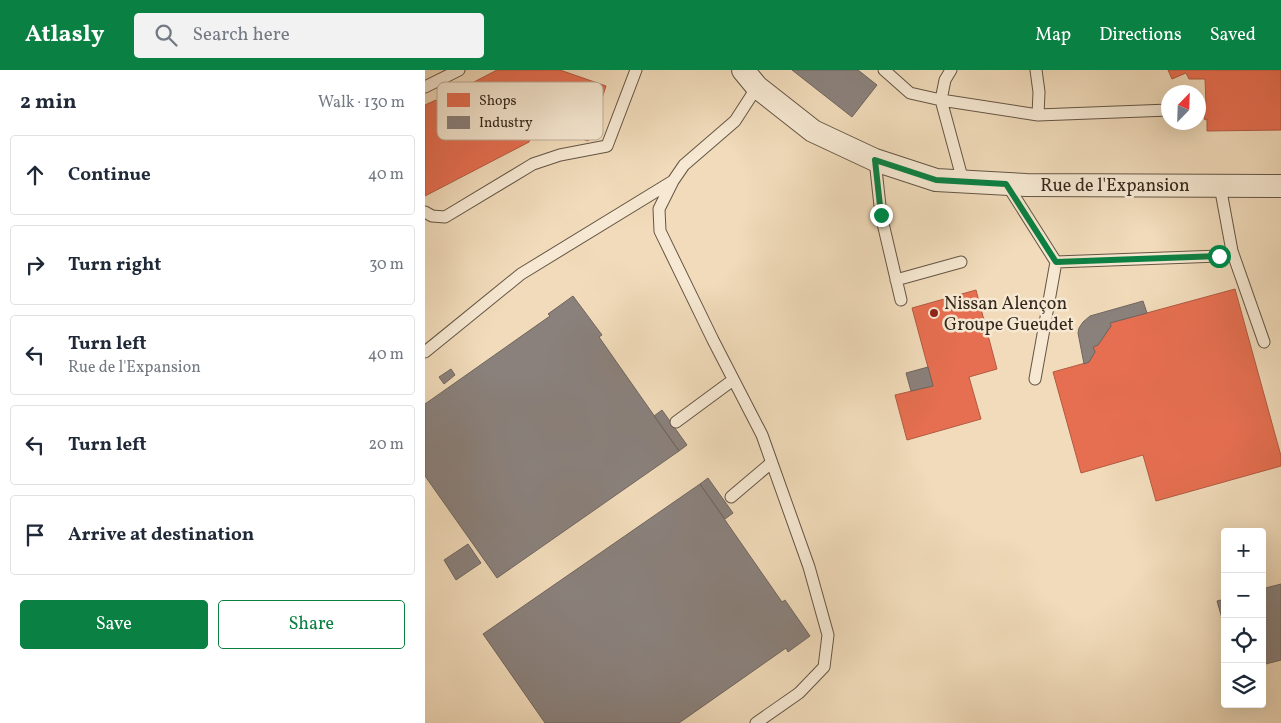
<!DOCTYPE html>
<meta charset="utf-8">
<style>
body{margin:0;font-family:Vollkorn,serif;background:#f2f2f3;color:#1f2937}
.controls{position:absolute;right:15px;bottom:15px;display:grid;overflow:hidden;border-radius:5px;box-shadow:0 5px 20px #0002}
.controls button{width:45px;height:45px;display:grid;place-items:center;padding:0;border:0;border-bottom:1px solid #e0e1e3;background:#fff;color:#1f2937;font:25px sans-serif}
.compass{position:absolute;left:736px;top:15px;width:45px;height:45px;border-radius:50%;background:#fff;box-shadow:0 5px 20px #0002;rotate:23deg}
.stop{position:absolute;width:15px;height:15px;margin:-11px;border:4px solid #0b8043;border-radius:50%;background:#fff}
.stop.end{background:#0b8043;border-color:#fff;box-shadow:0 1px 5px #0008}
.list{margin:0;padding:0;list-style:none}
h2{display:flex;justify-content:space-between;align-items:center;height:65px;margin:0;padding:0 20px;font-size:21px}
h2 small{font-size:16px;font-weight:400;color:#747a83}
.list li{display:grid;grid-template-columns:32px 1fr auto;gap:15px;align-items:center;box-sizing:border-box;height:80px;margin:0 10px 10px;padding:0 10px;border:1px solid #e0e1e3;border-radius:5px}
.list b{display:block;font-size:19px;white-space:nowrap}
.list p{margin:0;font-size:16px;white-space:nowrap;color:#747a83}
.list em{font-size:16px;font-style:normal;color:#747a83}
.actions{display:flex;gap:10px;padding:15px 20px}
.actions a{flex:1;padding:11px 0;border:1px solid #0b8043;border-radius:5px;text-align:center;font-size:18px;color:#0b8043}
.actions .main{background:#0b8043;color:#fff}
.icon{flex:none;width:28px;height:28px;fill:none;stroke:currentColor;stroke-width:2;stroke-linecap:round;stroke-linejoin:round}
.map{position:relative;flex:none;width:856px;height:653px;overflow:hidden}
header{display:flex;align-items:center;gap:30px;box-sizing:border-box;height:70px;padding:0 25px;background:#0b8043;color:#fff}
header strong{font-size:24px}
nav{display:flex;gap:28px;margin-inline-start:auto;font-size:18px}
.search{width:350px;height:45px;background:#f2f2f3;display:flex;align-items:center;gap:12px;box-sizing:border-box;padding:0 18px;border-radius:5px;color:#747a83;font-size:19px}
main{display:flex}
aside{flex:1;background:#fff}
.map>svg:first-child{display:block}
.shops{fill:#e76f51;stroke:#b25a41}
.industry{fill:#8a817c;stroke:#70665f}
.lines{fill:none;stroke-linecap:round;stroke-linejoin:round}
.service-casing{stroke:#645544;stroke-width:13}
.minor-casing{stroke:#645544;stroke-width:24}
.service{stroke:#f6e8d2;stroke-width:11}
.minor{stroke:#f6e8d2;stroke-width:22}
.route{stroke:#0b8043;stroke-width:6}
.poi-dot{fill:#8f2418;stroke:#f6e8d2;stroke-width:2}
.labels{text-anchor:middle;stroke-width:5;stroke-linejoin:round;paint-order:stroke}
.street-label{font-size:18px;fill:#35281c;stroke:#f6e8d2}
.poi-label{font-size:18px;fill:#35281c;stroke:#f6e8d2;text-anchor:start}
.key{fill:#f6e8d2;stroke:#bcae9b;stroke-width:1}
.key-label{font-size:14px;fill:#35281c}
</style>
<header>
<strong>Atlasly</strong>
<div class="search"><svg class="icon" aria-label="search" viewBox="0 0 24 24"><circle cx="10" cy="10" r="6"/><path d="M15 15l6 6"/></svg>Search here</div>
<nav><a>Map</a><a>Directions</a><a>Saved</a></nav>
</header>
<main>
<aside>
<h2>2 min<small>Walk · 130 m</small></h2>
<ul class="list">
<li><svg class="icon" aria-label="ahead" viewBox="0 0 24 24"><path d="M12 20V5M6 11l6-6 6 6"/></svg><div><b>Continue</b></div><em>40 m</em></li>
<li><svg class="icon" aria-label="right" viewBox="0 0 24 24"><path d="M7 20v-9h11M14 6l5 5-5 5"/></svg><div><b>Turn right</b></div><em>30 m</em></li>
<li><svg class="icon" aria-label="left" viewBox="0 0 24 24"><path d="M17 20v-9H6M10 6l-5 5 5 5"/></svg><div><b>Turn left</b><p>Rue de l'Expansion</p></div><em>40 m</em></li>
<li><svg class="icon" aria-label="left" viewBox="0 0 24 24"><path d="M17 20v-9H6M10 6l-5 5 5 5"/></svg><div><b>Turn left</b></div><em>20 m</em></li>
<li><svg class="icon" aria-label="arrive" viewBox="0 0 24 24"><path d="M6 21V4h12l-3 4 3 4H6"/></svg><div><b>Arrive at destination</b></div></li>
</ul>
<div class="actions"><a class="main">Save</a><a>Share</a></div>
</aside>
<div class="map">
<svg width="856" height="653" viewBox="0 0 856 653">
<rect width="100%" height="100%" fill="#f1dbba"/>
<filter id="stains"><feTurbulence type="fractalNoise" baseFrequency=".004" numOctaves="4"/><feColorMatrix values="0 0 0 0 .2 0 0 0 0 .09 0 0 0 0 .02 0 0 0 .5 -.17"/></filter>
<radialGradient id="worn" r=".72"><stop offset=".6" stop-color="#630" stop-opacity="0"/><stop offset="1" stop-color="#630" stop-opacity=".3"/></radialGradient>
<path class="shops" d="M72,0H135L181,16L163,71L111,54L104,72L0,126V35L11,30L17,41L55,23L49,12Z
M743,0H856V60L782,61V49L780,50L776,35L781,34L780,9H764L761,3L747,9Z
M810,219L856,386V396L731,431L718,385L656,403L628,302L664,292L670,282L668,277L673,275L686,256L685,253Z
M551,220L572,299L544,307L556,349L482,370L470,325L508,316L487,238Z"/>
<path class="industry" d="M367,0H433L452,15L427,47Z
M148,226L177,265L174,267L254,381L72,508L0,406V334L125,246L123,244Z
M718,231L722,243L685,253L686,256L673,275L668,277L670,282L664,292L659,294L653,263L654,258L658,252L665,246Z
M503,297L508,316L486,321L481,303Z
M26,299L30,305L19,314L14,307Z
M237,340L262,375L254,381L229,346Z
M283,408L308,443L300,449L275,414Z
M275,414L357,532L360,530L385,566L363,582L361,578L254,653H120L58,564Z
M43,474L56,493L31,510L19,490Z
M856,514V590L837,595V519Z
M800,529V559L792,531Z"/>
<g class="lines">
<defs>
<path id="service" d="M459,0L485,23L516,30L613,45
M526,0L520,10L516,30L538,111
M611,0L614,22L613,45L744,40
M0,17L34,0
M450,90L456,145L476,230
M581,113L631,192L794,186L807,181L795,116
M0,142L7,146L20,147L108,94L135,85L182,76L211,0
M807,181L839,272
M471,210L536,192
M0,282L96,204L248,111
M610,309L631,192
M251,352L308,310
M306,427L346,393
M331,653L374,623L399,597L403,565L384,497L337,365L288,270L235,161L234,139L248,111L259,95L310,51L332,17"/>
<path id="minor" d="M318,0L332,17L388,61L450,90L511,110L601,115L856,116"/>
</defs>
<use href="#service" class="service-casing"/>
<use href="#minor" class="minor-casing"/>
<use href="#service" class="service"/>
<use href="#minor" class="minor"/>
</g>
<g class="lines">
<path class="route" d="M456,145L450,90L511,110L581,114L631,192L794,186"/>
</g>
<circle class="poi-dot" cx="509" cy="243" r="5"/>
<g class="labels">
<g class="street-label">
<text x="690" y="121">Rue de l'Expansion</text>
</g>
<g class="poi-label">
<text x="519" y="239">Nissan Alençon<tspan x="519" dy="21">Groupe Gueudet</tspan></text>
</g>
</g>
<rect x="12" y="12" width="166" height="58" rx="8" class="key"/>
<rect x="22" y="23" width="23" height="14" fill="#e76f51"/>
<rect x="22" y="46" width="23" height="13" fill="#8a817c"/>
<g class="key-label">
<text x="54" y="35">Shops</text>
<text x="54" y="57">Industry</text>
</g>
<rect width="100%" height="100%" filter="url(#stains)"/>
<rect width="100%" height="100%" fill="url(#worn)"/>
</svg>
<div class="controls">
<button>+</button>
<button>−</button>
<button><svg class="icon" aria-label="locate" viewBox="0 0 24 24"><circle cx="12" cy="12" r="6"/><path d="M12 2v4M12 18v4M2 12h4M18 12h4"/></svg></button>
<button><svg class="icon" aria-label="layers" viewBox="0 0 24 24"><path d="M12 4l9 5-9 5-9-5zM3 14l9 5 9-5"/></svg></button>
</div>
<svg class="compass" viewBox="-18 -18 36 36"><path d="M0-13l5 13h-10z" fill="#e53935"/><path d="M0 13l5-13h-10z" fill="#747a83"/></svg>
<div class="stop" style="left:794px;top:186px"></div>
<div class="stop end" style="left:456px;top:145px"></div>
</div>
</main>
